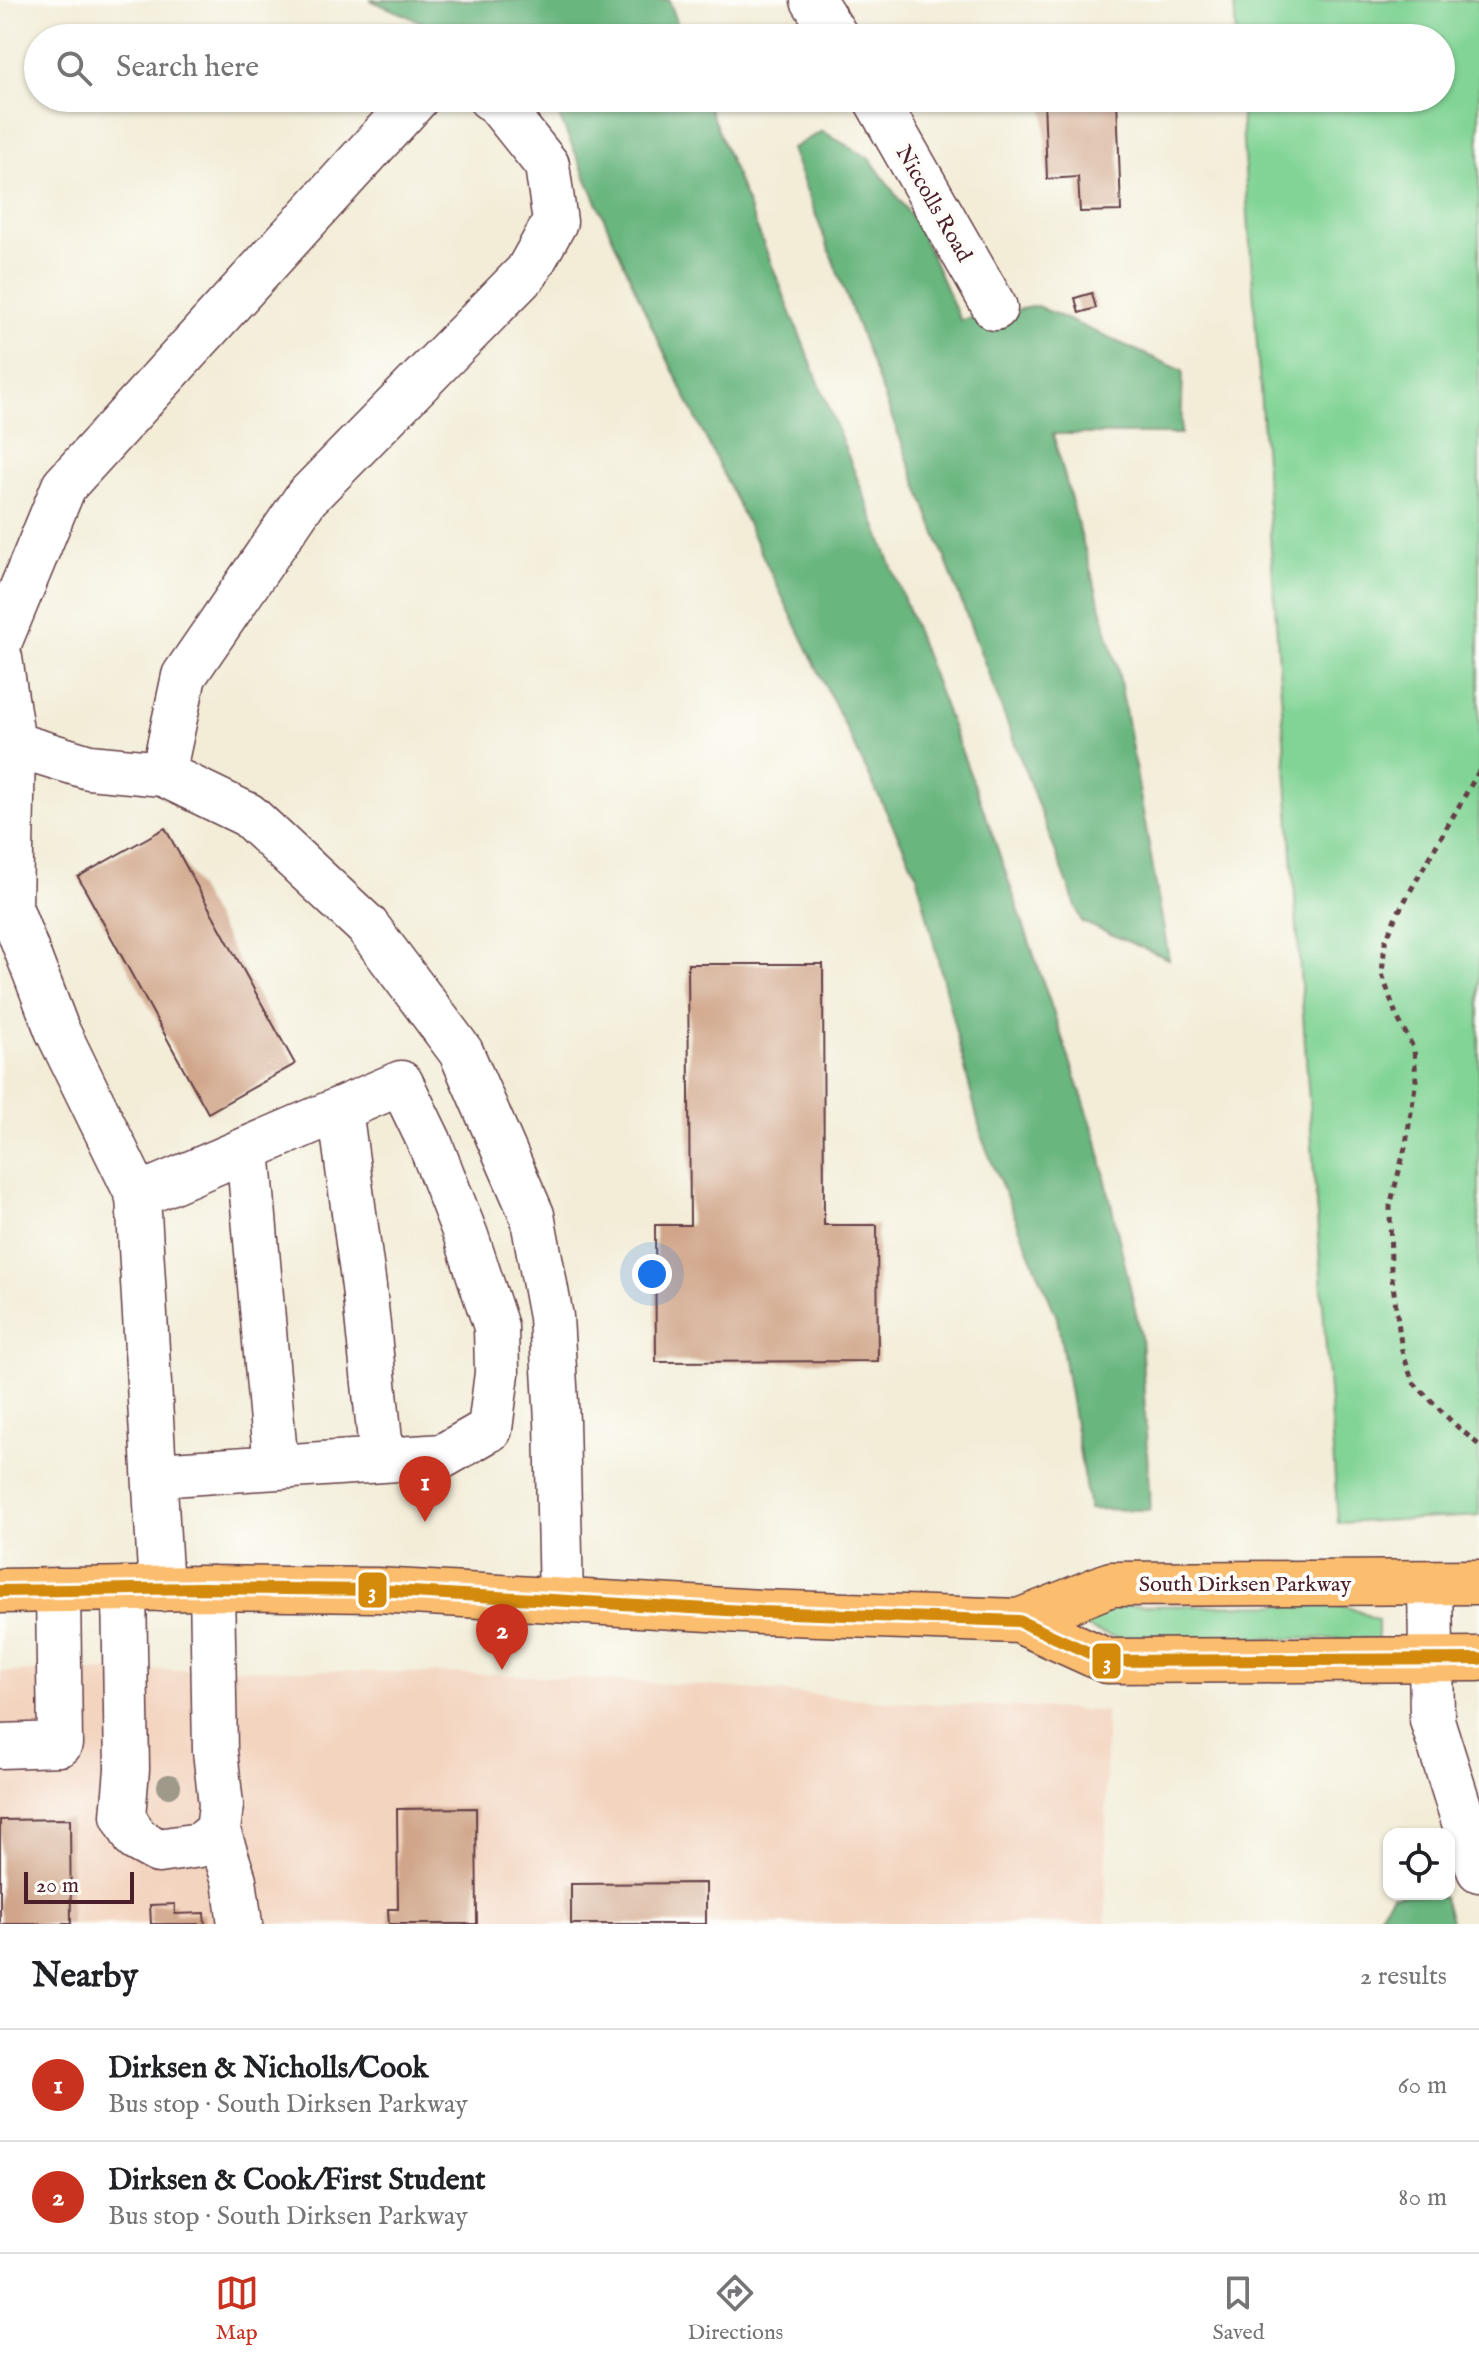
<!DOCTYPE html>
<meta charset="utf-8">
<style>
body{margin:0;font-family:"IM FELL English",serif;background:#f2f2f2;color:#202124}
.controls{position:absolute;right:24px;bottom:24px;display:grid;overflow:hidden;border-radius:16px;box-shadow:0 2px 6px #0004}
.controls button{width:72px;height:72px;display:grid;place-items:center;padding:0;border:0;border-bottom:2px solid #e0e0e0;background:#fff;color:#202124;font:40px sans-serif}
.scale{position:absolute;left:24px;bottom:20px;width:110px;box-sizing:border-box;padding-left:8px;border:4px solid #4a1f2b;border-top:0;font-size:22px;line-height:28px;white-space:nowrap;color:#4a1f2b;-webkit-text-stroke:6px #fdfcf7;paint-order:stroke}
.you{position:absolute;left:652px;top:1274px;width:28px;height:28px;margin:-20px;border:6px solid #fff;border-radius:50%;background:#1a73e8;box-shadow:0 0 0 12px #1a73e833}
.badge{display:grid;place-items:center;width:52px;height:52px;border-radius:50%;background:#c8321e;color:#fff;font-size:26px;font-weight:700}
.pin{position:absolute;translate:-50% -66px;filter:drop-shadow(0 2px 4px #0008)}
.pin::after{content:'';position:absolute;top:42px;width:28px;height:24px;background:inherit;clip-path:polygon(0 0,100% 0,50% 100%)}
.list{margin:0;padding:0;list-style:none}
h2{display:flex;justify-content:space-between;align-items:center;height:104px;margin:0;padding:0 32px;font-size:34px}
h2 small{font-size:26px;font-weight:400;color:#757577}
.list li{display:grid;grid-template-columns:52px 1fr auto;gap:24px;align-items:center;box-sizing:border-box;height:112px;padding:0 32px;border-top:2px solid #e0e0e0}
.list b{display:block;font-size:30px;white-space:nowrap}
.list p{margin:0;font-size:26px;white-space:nowrap;color:#757577}
.list em{font-size:26px;font-style:normal;color:#757577}
.icon{flex:none;width:44px;height:44px;fill:none;stroke:currentColor;stroke-width:2;stroke-linecap:round;stroke-linejoin:round}
.map{position:relative;flex:none;width:1479px;height:1924px;overflow:hidden}
.search{position:absolute;background:#fff;box-shadow:0 2px 6px #0004;left:24px;right:24px;top:24px;height:88px;display:flex;align-items:center;gap:20px;box-sizing:border-box;padding:0 28px;border-radius:44px;color:#757577;font-size:30px}
.sheet{height:328px;background:#fff}
nav{display:flex;justify-content:space-around;align-items:center;box-sizing:border-box;height:112px;border-top:2px solid #e0e0e0;background:#fff;font-size:22px;color:#757577}
nav a{display:grid;justify-items:center;gap:4px}
nav .on{color:#c8321e}
.map>svg:first-child{display:block}
.built{fill:#f3d4bf}
.green{fill:#82d496;stroke:#667a60;stroke-width:2}
.forest{fill:#69b67f;stroke:#5a6a55;stroke-width:2}
.building{fill:#d0a589}
.lines{fill:none;stroke-linecap:round;stroke-linejoin:round}
.minor-casing{stroke:#633e45;stroke-width:47}
.major-casing{stroke:#633e45;stroke-width:47}
.path{stroke:#633e45;stroke-width:5;stroke-dasharray:6 6;stroke-linecap:butt}
.minor{stroke:#fff;stroke-width:44}
.major{stroke:#fbbd6e;stroke-width:44}
.bus-1-casing{stroke:#fdfcf7;stroke-width:18}
.bus-1{stroke:#d48b09;stroke-width:12}
.tree{fill:#9f998a}
.labels{text-anchor:middle;stroke-width:8;stroke-linejoin:round;paint-order:stroke}
.street-label{font-size:22px;fill:#4a1f2b;stroke:#fdfcf7}
.line-badge{stroke:#fdfcf7;stroke-width:3}
.badge-label{font-size:22px;text-anchor:middle;font-weight:bold;fill:#fff}
</style>
<div class="map">
<svg width="1479" height="1924" viewBox="0 0 1479 1924">
<rect width="100%" height="100%" fill="#fdfcf7"/>
<filter id="ink" filterUnits="userSpaceOnUse"><feTurbulence type="fractalNoise" baseFrequency=".0125" numOctaves="2"/><feDisplacementMap in="SourceGraphic" scale="16" xChannelSelector="R" yChannelSelector="G"/><feConvolveMatrix kernelMatrix="1 2 1 2 8 2 1 2 1" color-interpolation-filters="sRGB"/></filter>
<filter id="wash" filterUnits="userSpaceOnUse"><feTurbulence type="fractalNoise" baseFrequency=".006" numOctaves="4" result="noise"/><feDisplacementMap in="SourceGraphic" scale="32" xChannelSelector="R" yChannelSelector="G"/><feGaussianBlur stdDeviation="1.8" result="paint"/><feColorMatrix in="noise" values="0 0 0 0 0 0 0 0 0 0 0 0 0 0 0 0 0 1.4 0 .05"/><feComposite in="paint" operator="in"/></filter>
<g filter="url(#wash)">
<rect width="100%" height="100%" fill="#f3edd8"/>
<path class="built" d="M251,1669L516,1675L722,1687L897,1702L1106,1711V1924H0V1672Z"/>
<path class="green" d="M1234,0H1479V1516L1338,1523L1240,98H1441V38H1236Z
M1336,1605L1348,1607L1378,1620V1639L1118,1638L1094,1631L1076,1622V1606Z"/>
<path class="forest" d="M370,0H669L683,38H459Z
M551,98H705L877,528L989,824L1096,1137L1141,1336L1150,1510L1089,1509L1057,1317L983,1141L917,875L653,329Z
M822,131L870,159L918,226L960,320L1037,306L1183,371L1181,434H1053L1118,670L1169,959L1082,922L791,149Z
M1393,1894H1436L1444,1898L1452,1924H1373Z"/>
<g id="blocks">
<path class="building" d="M1114,31V38H1061V33Z
M1117,98L1121,211L1080,212L1078,177L1047,179L1044,99Z
M1092,293L1096,308L1079,313L1075,298Z
M165,828L295,1064L208,1113L78,877Z
M688,964H823L824,1225H877L878,1361L656,1362L655,1225H690Z
M476,1808L477,1924H389L388,1909H398L397,1809Z
M70,1819L71,1924H0V1820Z
M706,1883V1924H571V1884Z
M175,1904V1914L204,1913L205,1924H151L150,1905Z"/>
</g>
</g>
<g filter="url(#ink)">
<use href="#blocks" fill-opacity="0" stroke="#633e45" stroke-width="2"/>
<g class="lines">
<defs>
<path id="minor" d="M813,0L837,38
M875,98L995,308
M0,641L64,486L417,98
M0,658L13,744L10,907L57,1030L138,1196
M13,744L89,767L163,774L184,676L306,498L527,272L555,222L547,165L495,100L490,98
M163,774L248,815L367,926L461,1052L532,1215L551,1317L557,1421L561,1600
M340,1109L364,1287L382,1460
M248,1149L276,1467
M156,1475L443,1456L490,1429L497,1373L496,1327L466,1236L429,1141L401,1083L138,1196L161,1589
M1430,1583L1432,1720L1479,1870
M124,1589L127,1769L123,1816L136,1839L158,1851L200,1845L218,1831L221,1805L215,1751L212,1588
M0,1746L60,1744L58,1590
M218,1831L234,1880L240,1924"/>
<path id="major" d="M0,1591L202,1588L377,1590L761,1612L1019,1621L1107,1661L1479,1659
M1019,1621L1111,1584L1479,1582"/>
</defs>
<use href="#minor" class="minor-casing"/>
<use href="#major" class="major-casing"/>
<path class="path" d="M1479,771L1396,916L1385,942L1382,974L1396,1015L1414,1049L1416,1080L1406,1144L1390,1206L1391,1270L1402,1351L1413,1382L1452,1422L1479,1445"/>
<use href="#minor" class="minor"/>
<use href="#major" class="major"/>
<defs>
<path id="bus-1" d="M0,1591L202,1588L377,1590L761,1612L1019,1621L1107,1661L1479,1659"/>
</defs>
<use href="#bus-1" class="bus-1-casing"/>
<use href="#bus-1" class="bus-1"/>
</g>
<circle class="tree" cx="169" cy="1786" r="12"/>
</g>
<g class="labels">
<g class="street-label">
<text transform="translate(935 203) rotate(60)" y="8">Niccolls Road</text>
<text x="1245" y="1591">South Dirksen Parkway</text>
</g>
</g>
<g class="line-badge">
<rect x="357" y="1571" width="31" height="38" rx="8" fill="#d48b09"/>
<rect x="1091" y="1642" width="31" height="38" rx="8" fill="#d48b09"/>
</g>
<g class="badge-label">
<text x="372" y="1598">3</text>
<text x="1107" y="1669">3</text>
</g>
</svg>
<div class="controls">
<button><svg class="icon" aria-label="locate" viewBox="0 0 24 24"><circle cx="12" cy="12" r="6"/><path d="M12 2v4M12 18v4M2 12h4M18 12h4"/></svg></button>
</div>
<div class="scale">20 m</div>
<div class="you"></div>
<div class="pin badge" style="left:425px;top:1522px">1</div>
<div class="pin badge" style="left:502px;top:1670px">2</div>
<div class="search"><svg class="icon" aria-label="search" viewBox="0 0 24 24"><circle cx="10" cy="10" r="6"/><path d="M15 15l6 6"/></svg>Search here</div>
</div>
<section class="sheet">
<h2>Nearby<small>2 results</small></h2>
<ul class="list">
<li><span class="badge">1</span><div><b>Dirksen &amp; Nicholls/Cook</b><p>Bus stop · South Dirksen Parkway</p></div><em>60 m</em></li>
<li><span class="badge">2</span><div><b>Dirksen &amp; Cook/First Student</b><p>Bus stop · South Dirksen Parkway</p></div><em>80 m</em></li>
</ul>
</section>
<nav>
<a class="on"><svg class="icon" aria-label="map" viewBox="0 0 24 24"><path d="M3 6l6-2 6 2 6-2v14l-6 2-6-2-6 2zM9 4v14M15 6v14"/></svg>Map</a>
<a><svg class="icon" aria-label="directions" viewBox="0 0 24 24"><path d="M12 3l9 9-9 9-9-9zM9 14v-3h6M13 9l2 2-2 2"/></svg>Directions</a>
<a><svg class="icon" aria-label="saved" viewBox="0 0 24 24"><path d="M7 4h10v16l-5-4-5 4z"/></svg>Saved</a>
</nav>
